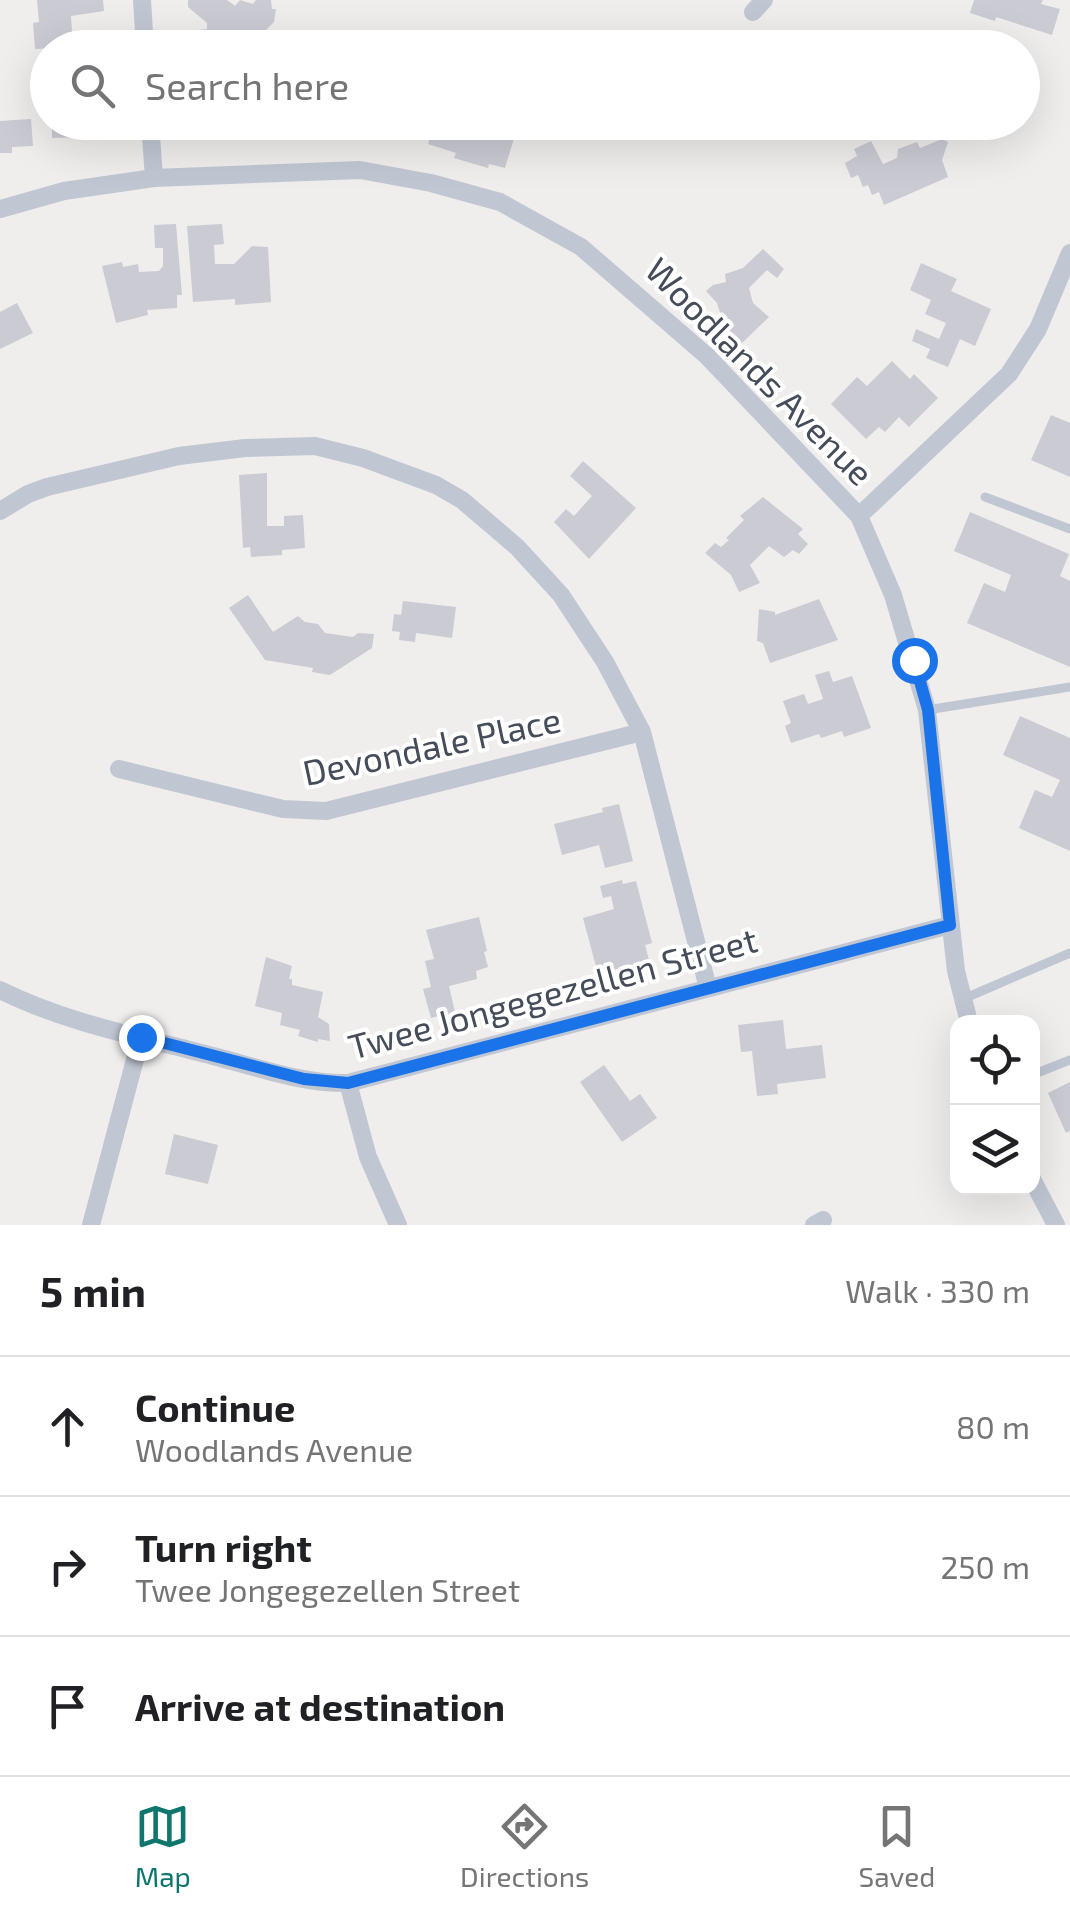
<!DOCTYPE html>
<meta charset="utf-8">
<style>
body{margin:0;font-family:"Exo 2",sans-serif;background:#f6f6f6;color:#202124}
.controls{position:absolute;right:30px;bottom:30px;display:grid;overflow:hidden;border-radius:20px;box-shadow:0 10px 40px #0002}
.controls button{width:90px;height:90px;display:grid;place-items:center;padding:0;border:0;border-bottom:2px solid #e0e0e0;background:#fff;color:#202124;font:50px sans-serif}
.stop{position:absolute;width:30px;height:30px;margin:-22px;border:8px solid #1a73e8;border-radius:50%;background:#fff}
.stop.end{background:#1a73e8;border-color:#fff;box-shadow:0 2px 10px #0008}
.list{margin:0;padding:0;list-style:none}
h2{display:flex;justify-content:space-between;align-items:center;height:130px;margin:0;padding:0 40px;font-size:42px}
h2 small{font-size:32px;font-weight:400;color:#757577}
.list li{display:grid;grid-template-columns:65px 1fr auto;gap:30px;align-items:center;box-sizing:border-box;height:140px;padding:0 40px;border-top:2px solid #e0e0e0}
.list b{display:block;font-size:38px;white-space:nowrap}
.list p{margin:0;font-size:32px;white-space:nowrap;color:#757577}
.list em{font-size:32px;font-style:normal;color:#757577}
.icon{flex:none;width:55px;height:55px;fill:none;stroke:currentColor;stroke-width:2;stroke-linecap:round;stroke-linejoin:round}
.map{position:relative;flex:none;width:1070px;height:1225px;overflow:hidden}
.search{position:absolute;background:#fff;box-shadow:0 10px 40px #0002;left:30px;right:30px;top:30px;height:110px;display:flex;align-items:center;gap:25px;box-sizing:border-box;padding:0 35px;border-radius:55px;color:#757577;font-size:38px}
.sheet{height:550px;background:#fff}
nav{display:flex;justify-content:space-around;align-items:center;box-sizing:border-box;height:140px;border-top:2px solid #e0e0e0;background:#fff;font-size:28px;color:#757577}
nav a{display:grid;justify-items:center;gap:5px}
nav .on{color:#0f766e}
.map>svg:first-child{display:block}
.building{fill:#cacbd3}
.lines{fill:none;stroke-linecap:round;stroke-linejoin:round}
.service{stroke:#c0c7d3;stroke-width:9}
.minor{stroke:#c0c7d3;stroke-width:18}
.route{stroke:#1a73e8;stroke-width:12}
.labels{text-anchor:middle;stroke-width:8;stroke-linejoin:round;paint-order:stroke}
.street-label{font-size:35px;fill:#464d5a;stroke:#fff}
</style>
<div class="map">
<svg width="1070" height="1225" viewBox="0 0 1070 1225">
<rect width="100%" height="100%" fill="#f0eded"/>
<path class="building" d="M37,0H103L104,11L71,16L73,47L35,49L33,23L39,22Z
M188,0H227L235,6L240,0L253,4L256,0H271L272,9H276L274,22L263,33L264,42L246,43V39L211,40L212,48H190V31L207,29V23L188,7Z
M974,0H1043L1041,4L1060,9L1052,35L996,17L995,21L970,13Z
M48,61V86H45L44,75H38L37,62Z
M31,119L33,146L12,147V153H0V121Z
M52,122H84L85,137L52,138Z
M435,122H519L505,168L489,164L488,168L454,158L456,153L428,144Z
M942,139L948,142L942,160L948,177L884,205L879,192L872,195L868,185L863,187L858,175L851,178L845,163L857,156L854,149L871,141L883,164L897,158L898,149L917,142L920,148Z
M176,224L182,295H177V308L147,310L148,315L116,323L102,266L122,262L123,267L138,264L139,272L159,271L163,266V248H155L154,225Z
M222,224L224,244L214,245L215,264H234L252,246L268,247L271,302L235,305V299L193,302L187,226Z
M763,249L784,269L777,278L767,270L749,288L753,303L769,317L741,344L717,321L722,319L717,303L706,291L713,285L726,282L725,274L743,268Z
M921,263L957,279L951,291L991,309L975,346L960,339L948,367L926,358L930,349L912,341L916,329L939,339L946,323L925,314L931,300L910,290Z
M17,303L33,333L0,349V312Z
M892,361L910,379L914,374L938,398L909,427L899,417L885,432L879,427L866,439L831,404L857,377L867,386Z
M1051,415L1070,423V477L1031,460Z
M583,461L636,508L589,559L554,522L566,509L574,516L592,496L570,476Z
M267,473V526H284V516L303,515L305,548L282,550V555L251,557L250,547L243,548L239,475Z
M763,497L803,529L798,534L808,544L799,554L793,550L784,557L769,546L750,565L760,583L739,592L731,575L705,553L715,543L721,547L729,540L726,538L744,520L740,516Z
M970,512L1069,554L1060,576L1070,581V667L967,623L984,583L1005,592L1011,575L954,551Z
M248,595L273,632L298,616L305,622L318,624L325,633L353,637L358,633L374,634L372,648L330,675L312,672L313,668L265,660L229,608Z
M819,599L838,640L770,663L763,643L757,641L759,609L775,612V615Z
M403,601L456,607L452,638L416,633L415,642L399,640L400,632L392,631L394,614L401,615Z
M829,671L833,682L852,676L871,728L844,737L842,731L821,738L819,734L791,743L785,726L791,723L783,701L804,694L808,704L823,699L815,675Z
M1020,716L1070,738V851L1019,828L1035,790L1052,797L1060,780L1003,755Z
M619,804L633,861L605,868L599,845L562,855L554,824L603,812L602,808Z
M622,880L623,884L636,881L652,943L645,945L649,960L598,974L583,918L614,909L611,896L603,898L600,886Z
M479,917L487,951L484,952L488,967L476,971L477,979L449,986L455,1012L431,1018L423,989L431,987L425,961L434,959L426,930Z
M266,957L292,966L289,979H292V985L323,992L318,1017L329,1024L330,1041L318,1039V1042L298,1036L300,1030L280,1025L282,1013L255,1006Z
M783,1020L786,1049L822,1045L826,1078L777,1084L778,1094L757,1096L752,1051L741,1052L738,1025Z
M604,1065L630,1101L640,1094L657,1118L622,1142L580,1082Z
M1070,1082V1131L1066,1133L1048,1093Z
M174,1134L218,1145L208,1184L165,1174Z"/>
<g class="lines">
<path class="service" d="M985,497L1070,529
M927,710L1070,687
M963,999L1070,953
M1032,1075L1070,1060"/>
<path class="minor" d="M142,0L145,48
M753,12L764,0
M150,122L154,178
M0,209L64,191L154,178L360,170L431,183L500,202L581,247L707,356L859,516L893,595L927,710L956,971L969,1022
M0,511L28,494L47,487L179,456L245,448L315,446L363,458L436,485L462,500L517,547L561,595L605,662L642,732L708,988
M859,516L1009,374L1038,329L1070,253
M119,769L283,809L326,811L642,732
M0,990C66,1023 141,1037 213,1056C257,1067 302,1084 348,1083L950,925
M348,1083L368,1157L398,1225
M1032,1179L1056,1225
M91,1225L141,1037
M814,1225L823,1220"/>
</g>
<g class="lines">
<path class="route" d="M141,1037L304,1079L348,1083L950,925L928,710L914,660"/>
</g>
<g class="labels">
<g class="street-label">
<text transform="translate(759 372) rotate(45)" y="12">Woodlands Avenue</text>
<text transform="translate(432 747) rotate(-12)" y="12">Devondale Place</text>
<text transform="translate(553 994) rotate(-15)" y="12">Twee Jongegezellen Street</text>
</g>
</g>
</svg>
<div class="controls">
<button><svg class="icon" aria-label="locate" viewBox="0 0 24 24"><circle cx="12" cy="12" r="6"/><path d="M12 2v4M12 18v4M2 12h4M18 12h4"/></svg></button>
<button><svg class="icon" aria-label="layers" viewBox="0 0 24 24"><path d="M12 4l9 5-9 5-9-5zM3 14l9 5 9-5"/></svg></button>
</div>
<div class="stop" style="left:914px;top:660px"></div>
<div class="stop end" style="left:141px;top:1037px"></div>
<div class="search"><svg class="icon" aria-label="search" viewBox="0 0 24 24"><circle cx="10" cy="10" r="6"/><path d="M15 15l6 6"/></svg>Search here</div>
</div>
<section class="sheet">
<h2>5 min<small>Walk · 330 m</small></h2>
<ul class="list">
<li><svg class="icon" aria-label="ahead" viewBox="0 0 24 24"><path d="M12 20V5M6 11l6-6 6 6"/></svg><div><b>Continue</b><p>Woodlands Avenue</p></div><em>80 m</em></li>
<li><svg class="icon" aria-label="right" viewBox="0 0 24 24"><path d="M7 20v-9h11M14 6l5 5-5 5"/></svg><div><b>Turn right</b><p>Twee Jongegezellen Street</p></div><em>250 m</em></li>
<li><svg class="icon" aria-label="arrive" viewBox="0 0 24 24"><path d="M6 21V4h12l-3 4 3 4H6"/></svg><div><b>Arrive at destination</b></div></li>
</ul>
</section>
<nav>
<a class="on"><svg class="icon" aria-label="map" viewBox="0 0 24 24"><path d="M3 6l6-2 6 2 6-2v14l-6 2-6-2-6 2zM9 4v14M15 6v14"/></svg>Map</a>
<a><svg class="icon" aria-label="directions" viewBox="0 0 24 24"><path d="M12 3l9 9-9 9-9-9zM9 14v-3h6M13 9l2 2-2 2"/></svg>Directions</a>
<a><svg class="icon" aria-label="saved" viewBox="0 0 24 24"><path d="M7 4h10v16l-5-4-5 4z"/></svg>Saved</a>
</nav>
